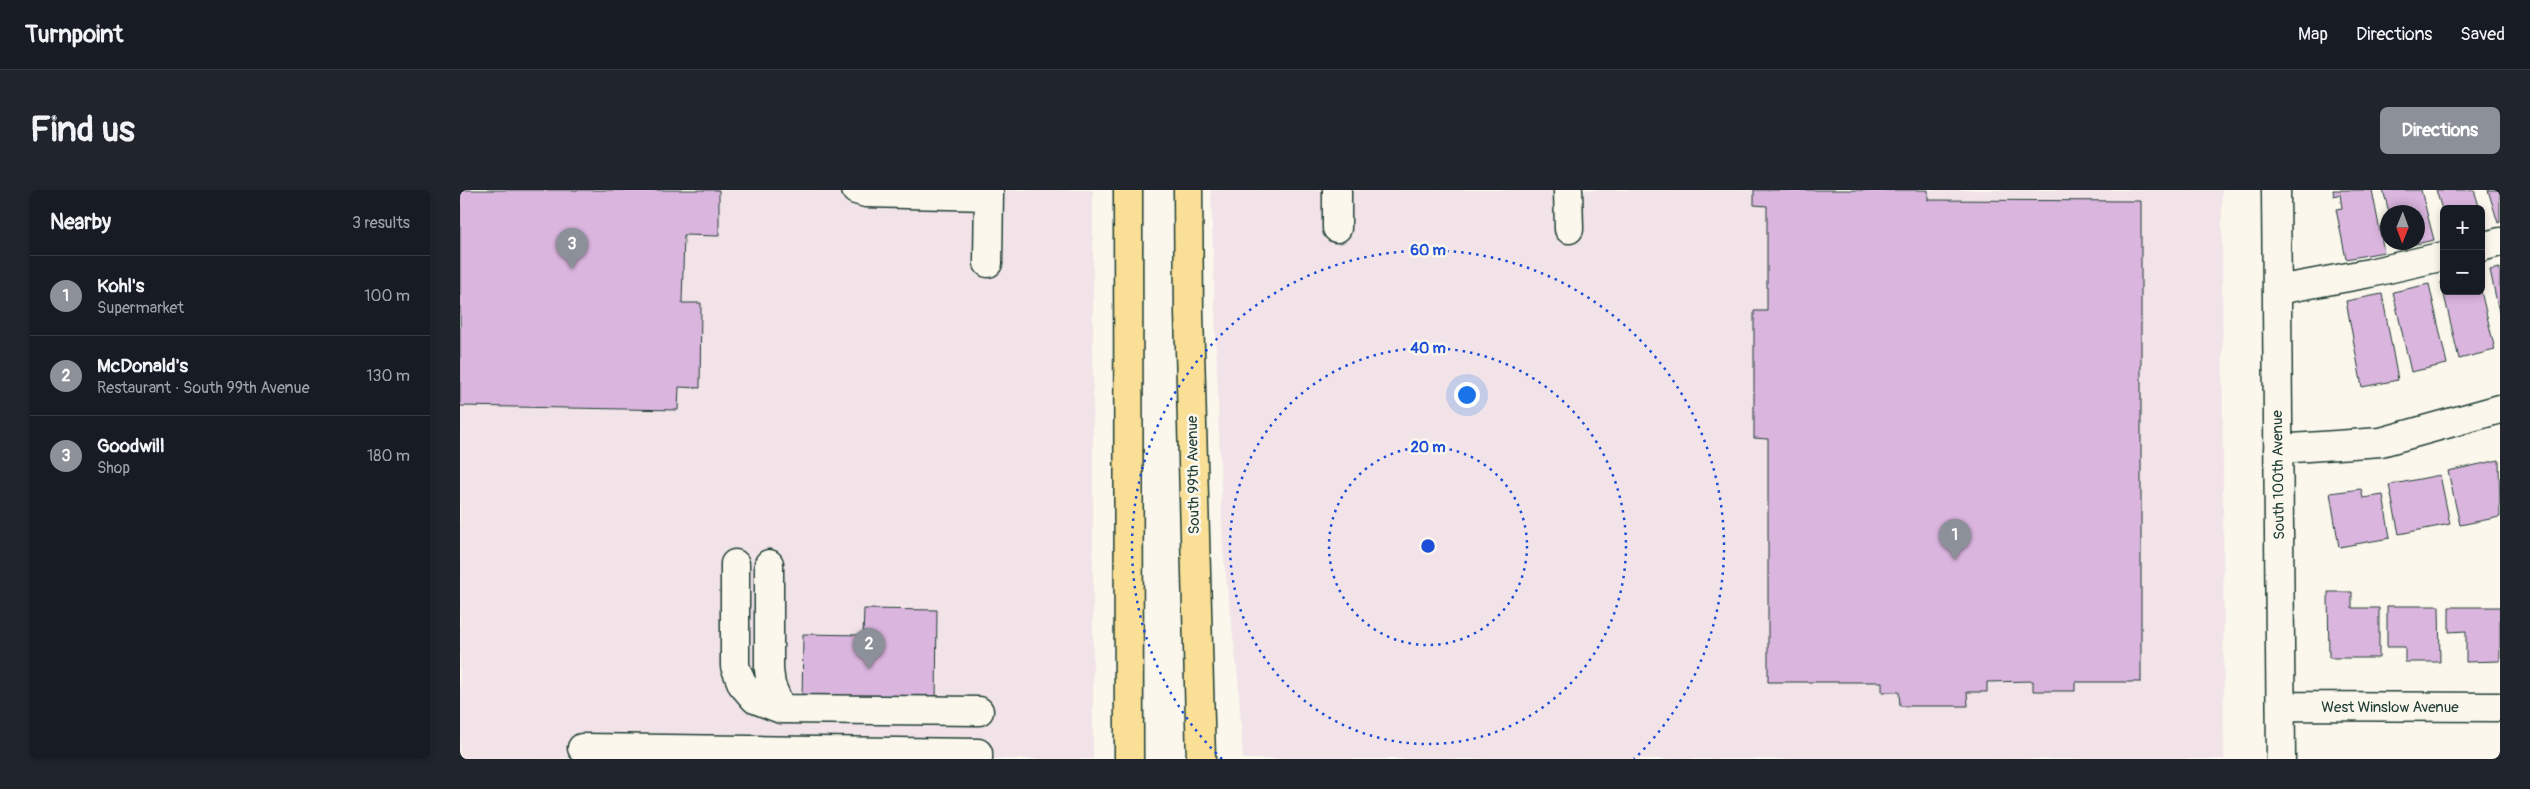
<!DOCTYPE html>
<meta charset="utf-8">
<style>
body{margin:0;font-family:Pangolin,sans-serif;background:#20242c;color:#f1f3f6}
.controls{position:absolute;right:15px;top:15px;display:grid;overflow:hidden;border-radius:8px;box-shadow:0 2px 8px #0003}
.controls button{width:45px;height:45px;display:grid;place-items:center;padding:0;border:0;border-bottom:1px solid #363941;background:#171b24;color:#f1f3f6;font:25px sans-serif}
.compass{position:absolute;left:1920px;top:15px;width:45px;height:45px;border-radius:50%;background:#171b24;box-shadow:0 2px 8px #0003;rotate:181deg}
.you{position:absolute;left:1006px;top:204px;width:18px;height:18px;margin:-12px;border:4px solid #fff;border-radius:50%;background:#1a73e8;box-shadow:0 0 0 8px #1a73e833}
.badge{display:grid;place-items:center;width:32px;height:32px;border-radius:50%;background:#8c9099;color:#fff;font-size:16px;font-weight:700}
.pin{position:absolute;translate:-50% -41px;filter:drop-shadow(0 1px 2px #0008)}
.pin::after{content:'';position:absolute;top:26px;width:18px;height:15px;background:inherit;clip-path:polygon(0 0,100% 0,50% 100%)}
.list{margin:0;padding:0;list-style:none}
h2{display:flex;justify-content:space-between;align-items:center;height:65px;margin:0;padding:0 20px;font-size:21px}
h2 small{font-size:16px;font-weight:400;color:#9ea1a6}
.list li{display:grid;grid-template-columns:32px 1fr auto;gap:15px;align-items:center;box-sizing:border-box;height:80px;padding:0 20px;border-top:1px solid #363941}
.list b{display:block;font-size:19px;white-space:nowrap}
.list p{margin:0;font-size:16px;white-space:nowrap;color:#9ea1a6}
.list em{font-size:16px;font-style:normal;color:#9ea1a6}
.map{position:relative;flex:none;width:2040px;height:569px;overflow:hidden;border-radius:8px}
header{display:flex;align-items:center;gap:30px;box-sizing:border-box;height:70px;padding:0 25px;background:#171b24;border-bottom:1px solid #363941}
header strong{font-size:24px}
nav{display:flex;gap:28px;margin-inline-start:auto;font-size:18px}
.intro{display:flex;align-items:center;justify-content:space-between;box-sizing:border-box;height:120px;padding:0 30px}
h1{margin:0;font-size:35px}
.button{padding:12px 22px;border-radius:8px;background:#8c9099;color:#fff;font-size:18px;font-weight:700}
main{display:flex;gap:30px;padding:0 30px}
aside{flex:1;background:#171b24;border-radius:8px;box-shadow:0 2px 8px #0003}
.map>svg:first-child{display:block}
.built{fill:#f1e3e8}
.building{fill:#dab5de;stroke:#1f3d34}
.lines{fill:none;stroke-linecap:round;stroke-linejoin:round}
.minor-casing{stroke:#1f3d34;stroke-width:31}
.major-casing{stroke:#1f3d34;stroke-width:31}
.minor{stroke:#fbf7ec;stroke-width:28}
.major{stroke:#fadf96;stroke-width:28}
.ring{fill:none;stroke:#1d4ed8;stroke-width:2.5;stroke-dasharray:2.5 5}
.labels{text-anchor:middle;stroke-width:5;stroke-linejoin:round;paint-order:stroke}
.street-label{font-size:15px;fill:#1f3d34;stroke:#fbf7ec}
.centre{fill:#1d4ed8;stroke:#fbf7ec;stroke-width:2.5}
.ring-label{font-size:15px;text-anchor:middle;font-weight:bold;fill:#1d4ed8;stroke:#fbf7ec;stroke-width:5;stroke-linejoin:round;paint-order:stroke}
</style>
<header>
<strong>Turnpoint</strong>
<nav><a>Map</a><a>Directions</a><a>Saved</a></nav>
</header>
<div class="intro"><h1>Find us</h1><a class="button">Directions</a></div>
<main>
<aside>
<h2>Nearby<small>3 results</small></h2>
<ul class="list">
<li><span class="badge">1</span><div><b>Kohl's</b><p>Supermarket</p></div><em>100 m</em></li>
<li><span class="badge">2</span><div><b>McDonald's</b><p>Restaurant · South 99th Avenue</p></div><em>130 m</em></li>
<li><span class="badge">3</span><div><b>Goodwill</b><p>Shop</p></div><em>180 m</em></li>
</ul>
</aside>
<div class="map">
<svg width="2040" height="569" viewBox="0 0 2040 569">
<rect width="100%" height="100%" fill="#fbf7ec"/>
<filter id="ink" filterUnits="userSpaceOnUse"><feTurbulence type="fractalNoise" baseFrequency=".02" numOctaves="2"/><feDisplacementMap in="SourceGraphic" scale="10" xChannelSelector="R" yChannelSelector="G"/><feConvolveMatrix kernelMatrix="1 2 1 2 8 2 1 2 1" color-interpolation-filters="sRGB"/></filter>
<g filter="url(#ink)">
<path class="built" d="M0,0H633V569H0Z
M751,0H1762L1764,569H783L778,488L763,361Z"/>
<path class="building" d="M0,0H259V46L224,45L222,113H241L240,198L219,197L218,220L0,216Z
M1294,0H1468V10L1681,11V492H1615V501H1573V491L1527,492V502H1507L1508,516H1440L1439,502H1422V492H1308V249L1294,248V121H1307V16L1294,15Z
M1873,0H1912L1924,62L1886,69L1876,19L1882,18L1880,4L1874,6Z
M1923,0H1961L1974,50L1938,58L1937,52H1958V22H1929Z
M1976,0H2014L2020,19H1984V26Z
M2028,0H2040V32L2038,33Z
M2040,78V127L2030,80Z
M1984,91V101H2021L2035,160L1999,169L1981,92Z
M1969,94L1987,174L1951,182L1933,102Z
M1922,104L1938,190L1902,197L1886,111Z
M2039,270L2040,327L2000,335L1988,281Z
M1980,285L1990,334L1939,344L1929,295Z
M1901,299L1903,308L1923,305L1930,348L1879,357L1870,303Z
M1868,402H1892V418H1919V468H1869Z
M1927,416H1979L1980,472H1945V457H1927Z
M1989,417H2040V471L2006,472V441L1989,442Z
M404,419L477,420L476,516L342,514L343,444L403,445Z"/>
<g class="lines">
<defs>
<path id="minor" d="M396,0L406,3L529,6
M877,0V38
M1108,0L1109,39
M1816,0L1821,569
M2021,57L2040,52
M528,73L529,0
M1817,100L1910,83L1984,66
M1818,259L1921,252L2040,219
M275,374V476L282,494L295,509L321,519L519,521
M309,374V480L311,495L321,519
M1821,516L2040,517
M122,558L518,563V569"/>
<path id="major" d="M668,0L669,569
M728,0L729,122L741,569"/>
</defs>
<use href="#minor" class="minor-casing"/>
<use href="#major" class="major-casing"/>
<use href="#minor" class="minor"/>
<use href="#major" class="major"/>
</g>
</g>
<g class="ring">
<circle cx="968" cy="356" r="99"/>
<circle cx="968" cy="356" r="198"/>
<path d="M762 569A296 296 0 1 1 1174 569"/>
</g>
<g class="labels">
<g class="street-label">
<text transform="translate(733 285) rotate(-91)" y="5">South 99th Avenue</text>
<text transform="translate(1818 285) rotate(-91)" y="5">South 100th Avenue</text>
<text x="1930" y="522">West Winslow Avenue</text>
</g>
</g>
<circle cx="968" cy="356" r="8" class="centre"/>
<g class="ring-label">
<text x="968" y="65">60 m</text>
<text x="968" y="163">40 m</text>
<text x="968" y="262">20 m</text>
</g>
</svg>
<div class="controls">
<button>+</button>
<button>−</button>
</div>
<svg class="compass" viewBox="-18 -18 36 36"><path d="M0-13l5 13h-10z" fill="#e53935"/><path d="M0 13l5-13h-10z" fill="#9ea1a6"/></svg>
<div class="you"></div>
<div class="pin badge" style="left:1495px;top:370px">1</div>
<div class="pin badge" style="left:409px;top:479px">2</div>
<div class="pin badge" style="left:112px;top:79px">3</div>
</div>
</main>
